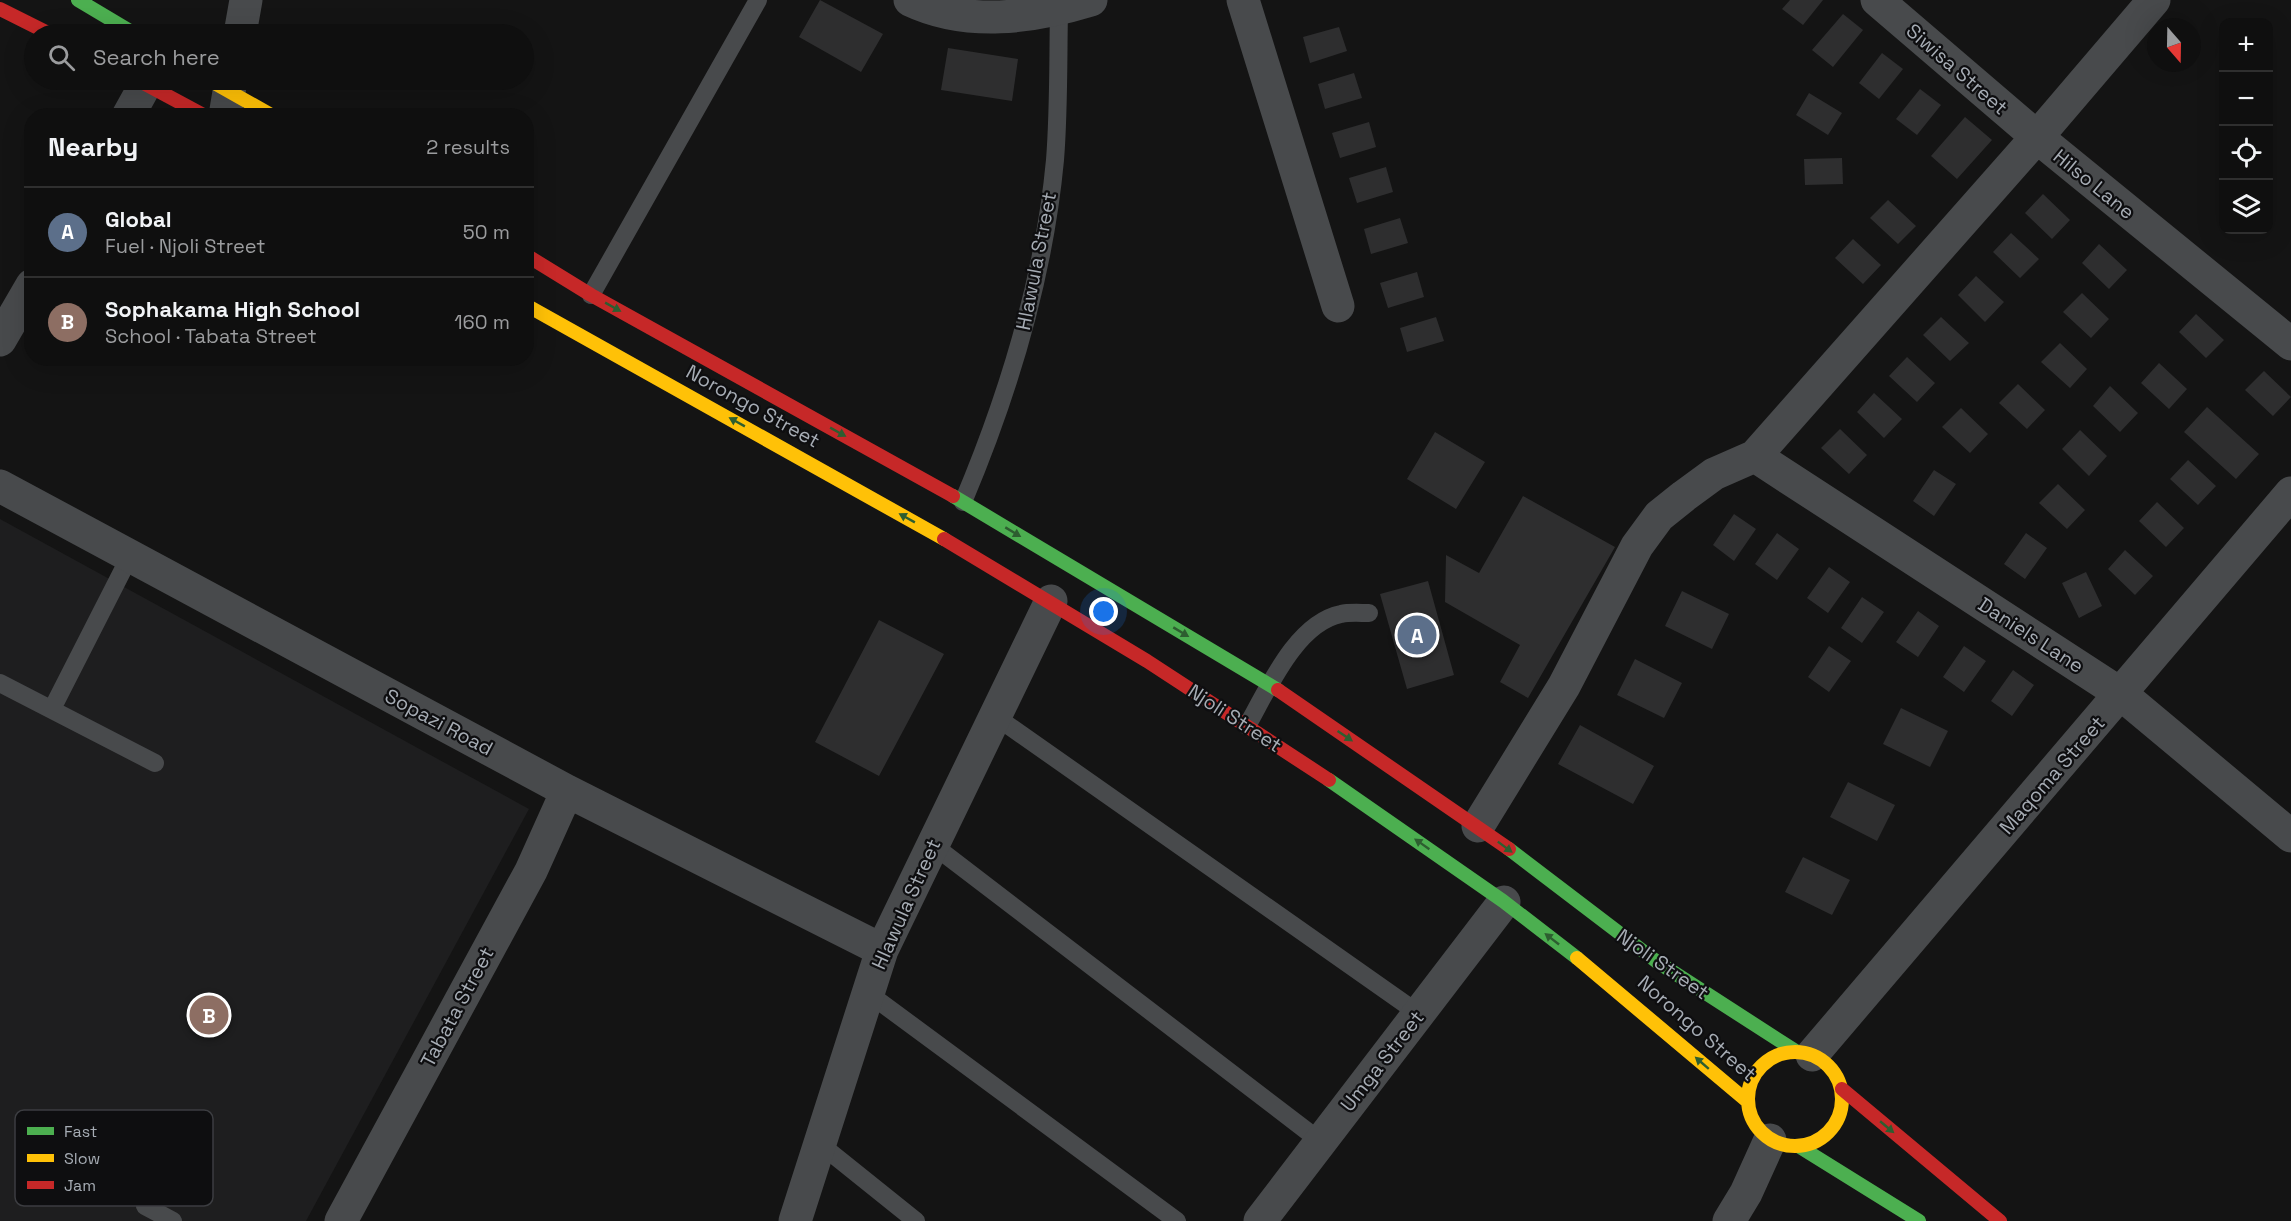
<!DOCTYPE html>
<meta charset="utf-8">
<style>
body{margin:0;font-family:"Space Grotesk",sans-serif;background:#1d1d1d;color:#f1f3f6}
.controls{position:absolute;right:18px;top:18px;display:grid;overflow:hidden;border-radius:12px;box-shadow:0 6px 24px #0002}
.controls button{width:54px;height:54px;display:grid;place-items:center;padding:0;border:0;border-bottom:2px solid #2f2f2f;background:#0f0f0f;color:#f1f3f6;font:30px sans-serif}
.compass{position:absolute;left:2147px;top:18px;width:54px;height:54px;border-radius:50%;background:#0f0f0f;box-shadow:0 6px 24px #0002;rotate:160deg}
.you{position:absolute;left:1104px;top:612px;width:21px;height:21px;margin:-15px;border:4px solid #fff;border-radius:50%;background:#1a73e8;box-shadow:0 0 0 9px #1a73e833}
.badge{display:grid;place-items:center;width:39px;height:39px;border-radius:50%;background:#ea580c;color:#fff;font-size:20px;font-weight:700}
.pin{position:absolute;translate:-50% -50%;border:3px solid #fff;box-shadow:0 2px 6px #0006}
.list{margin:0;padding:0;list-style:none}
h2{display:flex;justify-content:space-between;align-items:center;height:78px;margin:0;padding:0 24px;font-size:26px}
h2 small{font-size:20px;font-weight:400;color:#9b9c9e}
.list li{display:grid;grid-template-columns:39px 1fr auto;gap:18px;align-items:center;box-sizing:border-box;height:90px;padding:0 24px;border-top:2px solid #2f2f2f}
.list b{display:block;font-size:22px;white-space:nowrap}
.list p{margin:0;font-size:20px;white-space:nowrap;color:#9b9c9e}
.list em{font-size:20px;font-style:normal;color:#9b9c9e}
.icon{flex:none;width:33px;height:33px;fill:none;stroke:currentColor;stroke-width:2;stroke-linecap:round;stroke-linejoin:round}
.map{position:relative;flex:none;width:2291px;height:1221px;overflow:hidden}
.search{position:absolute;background:#0f0f0f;box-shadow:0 6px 24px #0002;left:24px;top:24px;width:510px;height:66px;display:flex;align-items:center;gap:15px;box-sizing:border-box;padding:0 21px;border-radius:33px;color:#9b9c9e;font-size:22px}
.panel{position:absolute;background:#0f0f0f;box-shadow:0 6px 24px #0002;left:24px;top:108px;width:510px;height:258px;border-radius:24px}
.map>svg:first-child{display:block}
.built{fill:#1e1e1f}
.building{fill:#2e2e2f}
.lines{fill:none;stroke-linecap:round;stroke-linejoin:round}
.lane{stroke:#484a4c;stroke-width:18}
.street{stroke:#484a4c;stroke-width:33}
.fast{stroke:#4caf50;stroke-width:14}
.slow{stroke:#ffc107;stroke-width:14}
.jam{stroke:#c62828;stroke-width:14}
.oneway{fill:#2d5e30}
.labels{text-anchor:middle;stroke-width:4.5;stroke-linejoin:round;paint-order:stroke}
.street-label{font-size:20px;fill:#a6acb4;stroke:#0e0e10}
.key{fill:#0e0e10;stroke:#3c3d41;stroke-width:1.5}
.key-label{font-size:16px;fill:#a6acb4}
</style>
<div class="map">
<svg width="2291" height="1221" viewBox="0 0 2291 1221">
<rect width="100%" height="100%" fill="#141414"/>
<path class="built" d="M0,519L529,809L306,1221H0Z"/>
<path class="building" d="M820,0L883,34L861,72L799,37Z
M1790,0H1823L1803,25L1782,9Z
M1843,14L1863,30L1833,67L1812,50Z
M1339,27L1347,51L1310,63L1303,37Z
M948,48L1018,59L1012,101L941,90Z
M1882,53L1903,69L1879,99L1859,83Z
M1354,73L1362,98L1325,109L1318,84Z
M1920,89L1941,105L1917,135L1896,119Z
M1809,93L1842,113L1828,135L1796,115Z
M1965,117L1992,140L1957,179L1931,156Z
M1369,122L1376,147L1340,158L1332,133Z
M1842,158L1843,184L1805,185L1804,159Z
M1386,167L1393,192L1357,203L1349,178Z
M2043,194L2070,220L2052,239L2025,213Z
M1888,200L1916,226L1898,244L1870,218Z
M1400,218L1408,243L1371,254L1364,229Z
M2011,233L2039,259L2020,278L1993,252Z
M1853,239L1881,265L1863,284L1835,258Z
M2099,244L2127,270L2109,289L2082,263Z
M1417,272L1424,297L1388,308L1380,283Z
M1976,276L2004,302L1985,322L1958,295Z
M2082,293L2109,319L2091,338L2063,312Z
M2196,314L2224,340L2206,358L2179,332Z
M1436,317L1444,341L1407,352L1400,328Z
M1941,317L1969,343L1950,361L1923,335Z
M2060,343L2087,369L2070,388L2041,362Z
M1907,357L1935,383L1917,402L1889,376Z
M2159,363L2187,389L2169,409L2141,383Z
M2264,371L2291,397L2273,416L2245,390Z
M2018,384L2045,410L2027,429L1999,403Z
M2110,386L2138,413L2120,432L2093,406Z
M1874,393L1902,419L1884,438L1857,412Z
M2207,407L2259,454L2236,479L2184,432Z
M1961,408L1988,434L1970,453L1942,427Z
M1840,429L1867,455L1849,474L1821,448Z
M2080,430L2107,456L2089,476L2062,449Z
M1435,432L1485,462L1456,509L1407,479Z
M2188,460L2216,486L2198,505L2170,479Z
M1934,470L1956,484L1934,516L1913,501Z
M2058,484L2085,510L2067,529L2039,503Z
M1523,496L1615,547L1528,698L1500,682L1520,645L1445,602L1446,555L1479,573Z
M2157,502L2184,528L2166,547L2139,521Z
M1734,514L1756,529L1734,561L1713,545Z
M1777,533L1799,549L1777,580L1755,564Z
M2026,533L2047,548L2025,579L2004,564Z
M2125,550L2153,576L2135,595L2108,569Z
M1829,567L1850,582L1828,613L1807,598Z
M2086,572L2102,606L2079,618L2062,583Z
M1428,581L1454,675L1407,689L1380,594Z
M1682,591L1729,614L1712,649L1665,626Z
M1862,597L1884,612L1862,643L1841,628Z
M1918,611L1939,626L1918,657L1896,642Z
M879,620L944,654L879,776L815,742Z
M1829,646L1851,661L1829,692L1808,677Z
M1964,646L1986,661L1964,692L1943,677Z
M1635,659L1682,683L1664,718L1617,695Z
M2013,670L2034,685L2012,716L1991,701Z
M1901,708L1948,731L1930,767L1883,744Z
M1580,725L1654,766L1633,804L1558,764Z
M1848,782L1895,805L1877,841L1830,817Z
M1803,857L1850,880L1832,915L1785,892Z"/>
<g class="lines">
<path class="lane" d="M591,295L758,0
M963,502C1009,393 1044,278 1055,160C1059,110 1058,60 1059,10
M0,683L155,763
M52,709L130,556
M995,716L1418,1013
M1247,726C1268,689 1296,623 1341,614C1349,612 1360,613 1369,613
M933,845L1320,1141
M868,993L1177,1221
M820,1144L916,1221
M145,1206L173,1221"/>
<path class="street" d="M910,0C967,27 1032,18 1091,0
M1243,0L1338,306
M1877,0L2037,137L2291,344
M240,34L246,0
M128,116L148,80
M225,116L231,80
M0,340L32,285
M1755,456L2121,694L2291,836
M0,486L567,791L882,950
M1478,826L1564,686L1637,546L1659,516L1684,496L1714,474L1755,456L2037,137L2154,0
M1812,1055L2291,493
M341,1221L531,871L567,791
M795,1221L882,950L1051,601
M1260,1221L1504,902
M1729,1221L1746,1193L1770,1140"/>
<path class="fast" d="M78,0L135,34
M953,496L1278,690
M1329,780L1503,901L1577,958
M1509,849L1656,961L1797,1052
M1800,1147L1919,1221"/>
<path class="slow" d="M209,80L273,116
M526,305L944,539
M1577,958L1747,1101
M1748 1099a47 47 0 1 1 94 0a47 47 0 1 1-94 0Z"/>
<path class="jam" d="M0,9L50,34
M138,80L205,116
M526,255L591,295L953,496
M944,539L1147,661L1329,780
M1278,690L1509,849
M1842,1089L2000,1221"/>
</g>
<defs><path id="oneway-solid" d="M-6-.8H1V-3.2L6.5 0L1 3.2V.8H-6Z" transform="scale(1.5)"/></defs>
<g class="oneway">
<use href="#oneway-solid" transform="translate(613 307) rotate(29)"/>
<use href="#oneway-solid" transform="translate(737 422) rotate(-151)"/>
<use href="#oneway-solid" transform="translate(838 432) rotate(29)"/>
<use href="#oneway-solid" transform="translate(907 518) rotate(-151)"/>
<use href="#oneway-solid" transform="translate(1013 532) rotate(31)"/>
<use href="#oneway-solid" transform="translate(1181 632) rotate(31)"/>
<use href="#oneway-solid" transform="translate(1345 736) rotate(34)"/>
<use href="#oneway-solid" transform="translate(1422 844) rotate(-145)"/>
<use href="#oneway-solid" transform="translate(1505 847) rotate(37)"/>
<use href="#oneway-solid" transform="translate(1552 939) rotate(-142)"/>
<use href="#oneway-solid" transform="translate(1702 1063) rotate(-139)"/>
<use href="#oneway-solid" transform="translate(1887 1127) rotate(40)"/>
</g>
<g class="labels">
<g class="street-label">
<text transform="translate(1957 69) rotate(41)" y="7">Siwisa Street</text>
<text transform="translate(2094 184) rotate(39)" y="7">Hilso Lane</text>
<text transform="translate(1036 261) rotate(-79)" y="7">Hlawula Street</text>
<text transform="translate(753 406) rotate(29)" y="7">Norongo Street</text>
<text transform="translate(2031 635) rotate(33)" y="7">Daniels Lane</text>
<text transform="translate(1235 718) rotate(33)" y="7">Njoli Street</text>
<text transform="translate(439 722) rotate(28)" y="7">Sopazi Road</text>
<text transform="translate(2052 775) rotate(-49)" y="7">Maqoma Street</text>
<text transform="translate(906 904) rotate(-66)" y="7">Hlawula Street</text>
<text transform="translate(1663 964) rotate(35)" y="7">Njoli Street</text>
<text transform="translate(457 1007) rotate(-62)" y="7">Tabata Street</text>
<text transform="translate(1697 1028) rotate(41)" y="7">Norongo Street</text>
<text transform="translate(1382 1061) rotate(-52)" y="7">Umga Street</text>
</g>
</g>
<rect x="15" y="1110" width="198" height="96" rx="9" class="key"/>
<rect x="27" y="1127" width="27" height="8" fill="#4caf50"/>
<rect x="27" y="1154" width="27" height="8" fill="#ffc107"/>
<rect x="27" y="1181" width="27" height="8" fill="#c62828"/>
<g class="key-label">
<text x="64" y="1137">Fast</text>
<text x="64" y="1164">Slow</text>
<text x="64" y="1191">Jam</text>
</g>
</svg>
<div class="controls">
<button>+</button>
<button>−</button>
<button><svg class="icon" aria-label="locate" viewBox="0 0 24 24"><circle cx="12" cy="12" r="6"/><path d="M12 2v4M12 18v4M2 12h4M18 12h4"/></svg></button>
<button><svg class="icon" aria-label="layers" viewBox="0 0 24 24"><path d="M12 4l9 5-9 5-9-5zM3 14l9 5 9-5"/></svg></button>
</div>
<svg class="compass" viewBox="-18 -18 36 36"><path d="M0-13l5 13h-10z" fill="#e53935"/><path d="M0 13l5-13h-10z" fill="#9b9c9e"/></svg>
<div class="you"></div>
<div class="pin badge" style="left:1417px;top:635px;background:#5c6f8a">A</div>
<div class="pin badge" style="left:209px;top:1015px;background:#8d6e63">B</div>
<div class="search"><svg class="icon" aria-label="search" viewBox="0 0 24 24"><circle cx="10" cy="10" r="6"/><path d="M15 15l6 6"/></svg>Search here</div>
<section class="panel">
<h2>Nearby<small>2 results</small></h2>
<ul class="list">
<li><span class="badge" style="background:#5c6f8a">A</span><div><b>Global</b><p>Fuel · Njoli Street</p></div><em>50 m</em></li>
<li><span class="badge" style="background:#8d6e63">B</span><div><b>Sophakama High School</b><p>School · Tabata Street</p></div><em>160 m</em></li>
</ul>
</section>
</div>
